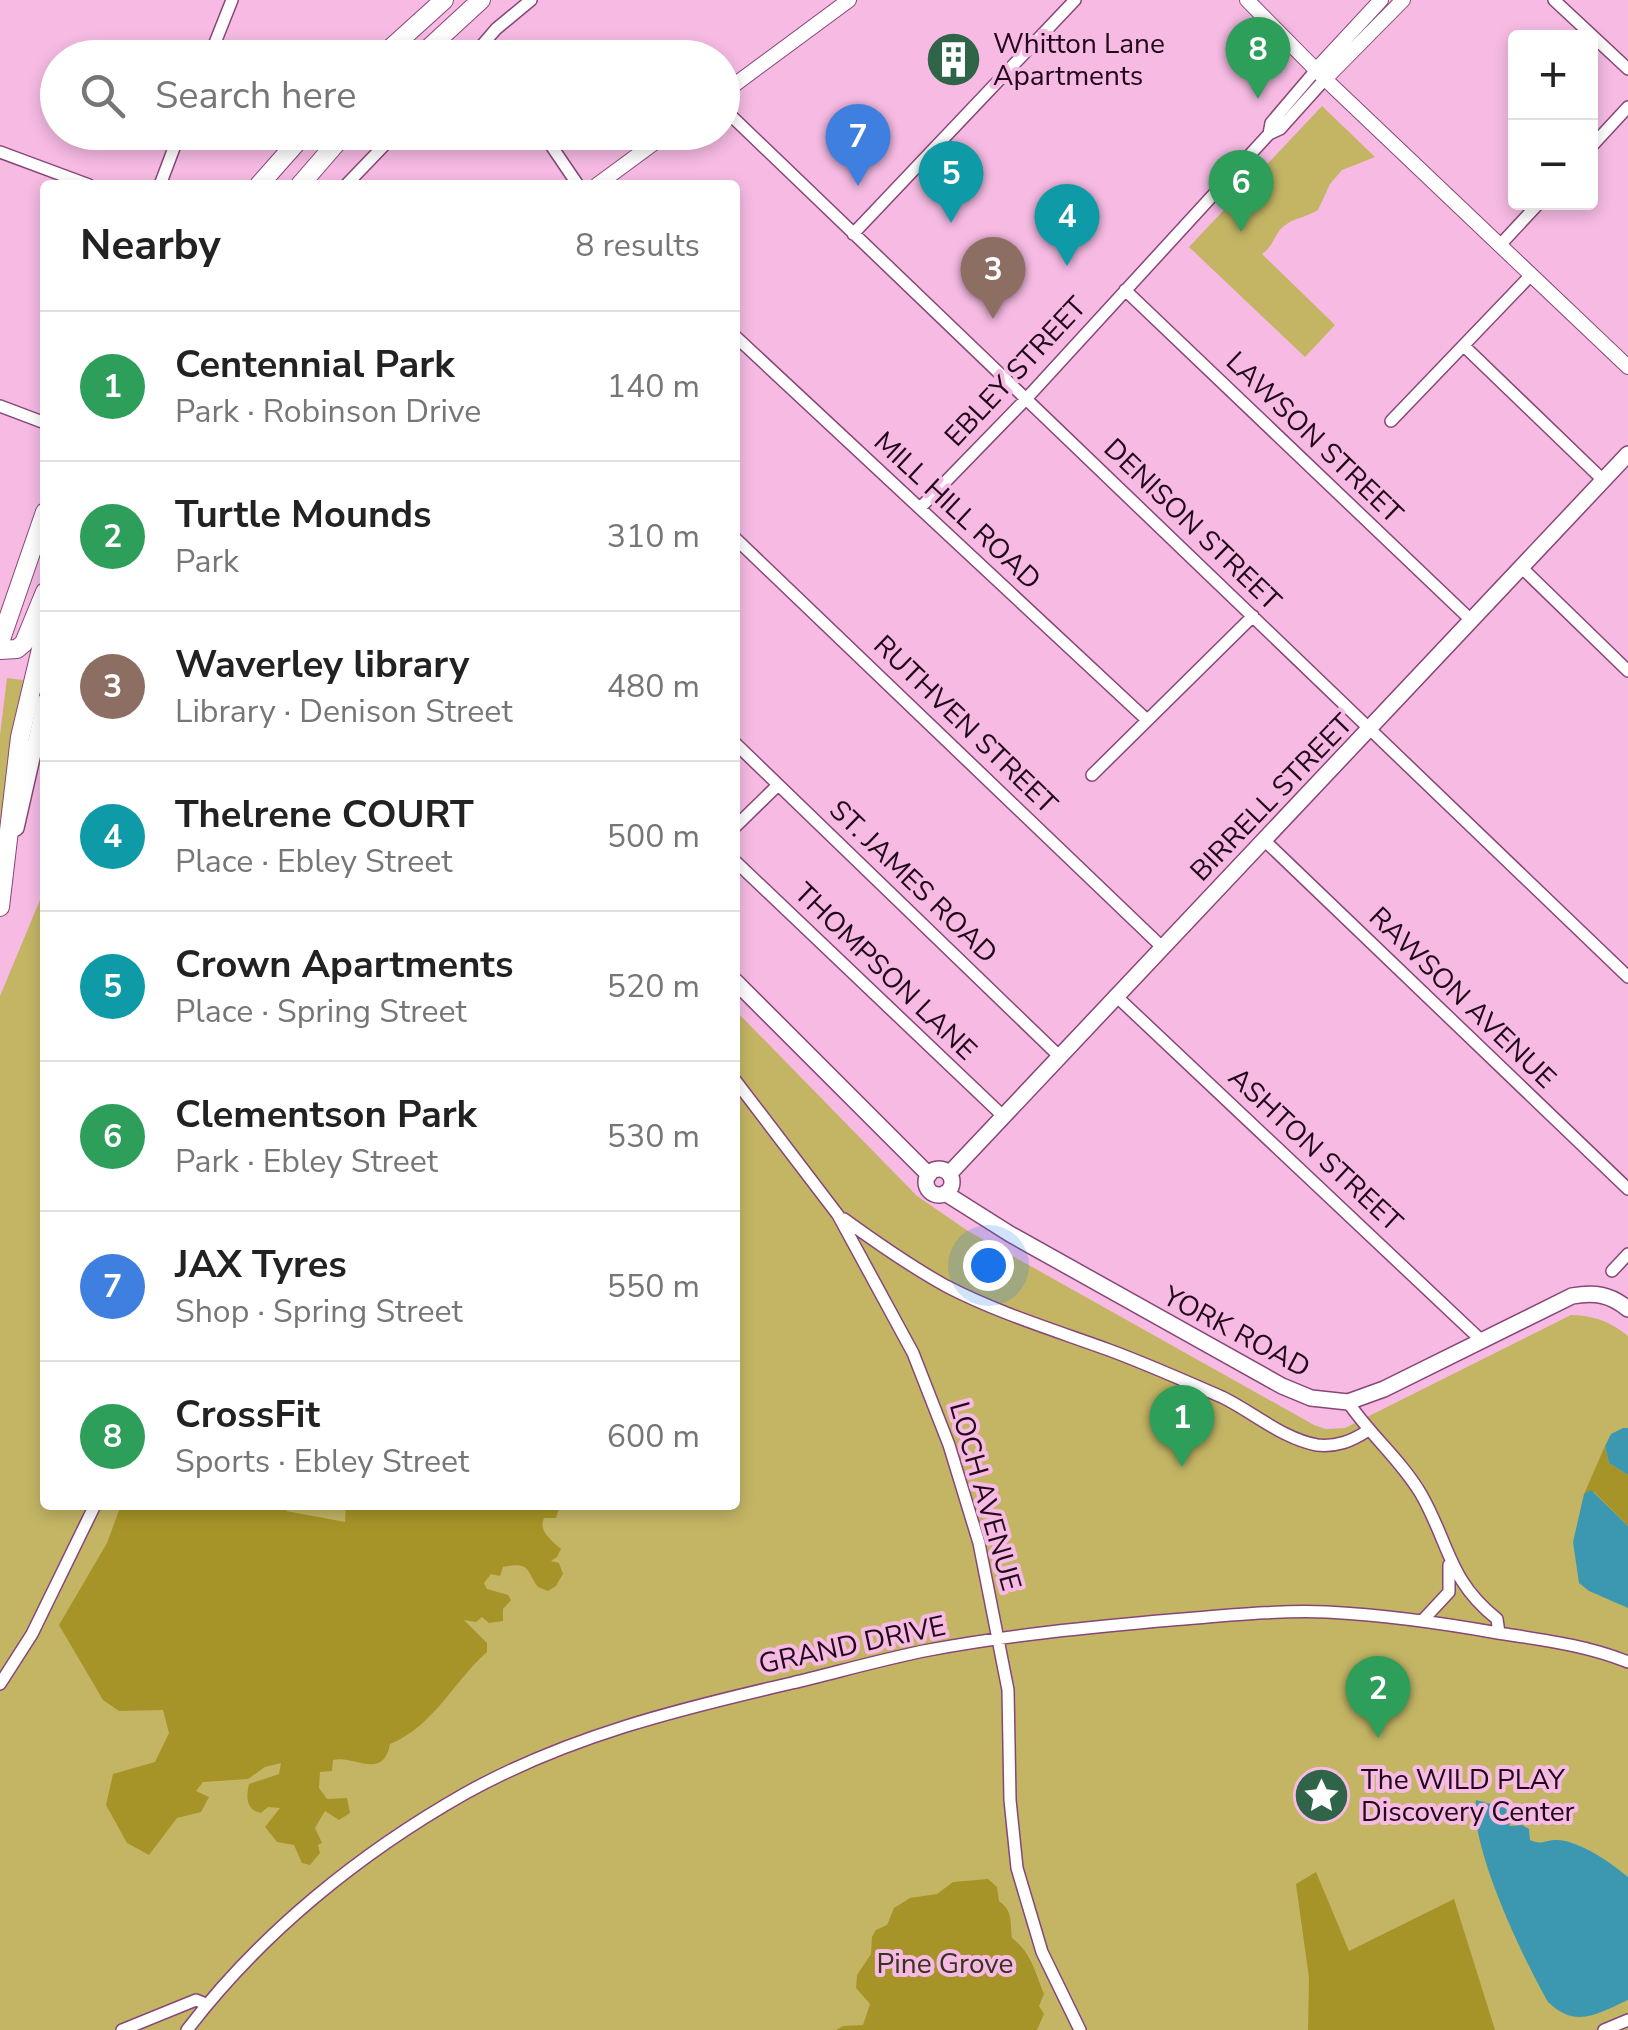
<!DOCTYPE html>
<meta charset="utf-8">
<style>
body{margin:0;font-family:"Nunito Sans",sans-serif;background:#f6f6f6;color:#222}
.controls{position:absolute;right:30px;top:30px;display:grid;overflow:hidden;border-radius:10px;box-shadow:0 5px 15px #0003}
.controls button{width:90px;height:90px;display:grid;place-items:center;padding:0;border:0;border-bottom:2px solid #e0e0e0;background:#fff;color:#222;font:50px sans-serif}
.you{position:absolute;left:988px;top:1265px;width:35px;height:35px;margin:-25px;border:8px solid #fff;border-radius:50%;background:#1a73e8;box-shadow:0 0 0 15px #1a73e833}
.badge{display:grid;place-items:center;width:65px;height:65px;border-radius:50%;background:#306449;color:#fff;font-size:32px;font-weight:700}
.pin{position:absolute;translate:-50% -82px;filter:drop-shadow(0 2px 5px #0008)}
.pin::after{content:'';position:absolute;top:52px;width:35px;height:30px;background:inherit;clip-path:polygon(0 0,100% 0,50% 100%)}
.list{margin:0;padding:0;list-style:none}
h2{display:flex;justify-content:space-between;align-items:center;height:130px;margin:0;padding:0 40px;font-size:42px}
h2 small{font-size:32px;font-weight:400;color:#767676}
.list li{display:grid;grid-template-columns:65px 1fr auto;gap:30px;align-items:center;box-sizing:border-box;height:150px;padding:0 40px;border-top:2px solid #e0e0e0}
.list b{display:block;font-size:38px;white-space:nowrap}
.list p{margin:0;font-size:32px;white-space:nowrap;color:#767676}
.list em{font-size:32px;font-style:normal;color:#767676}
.icon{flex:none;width:55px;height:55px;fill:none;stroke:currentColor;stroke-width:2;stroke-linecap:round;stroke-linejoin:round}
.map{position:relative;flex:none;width:1628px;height:2030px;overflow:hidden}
.search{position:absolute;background:#fff;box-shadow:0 5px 15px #0003;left:40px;top:40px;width:700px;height:110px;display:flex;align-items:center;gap:25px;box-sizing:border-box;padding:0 35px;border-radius:55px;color:#767676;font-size:38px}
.panel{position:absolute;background:#fff;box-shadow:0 5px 15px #0003;left:40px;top:180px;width:700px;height:1330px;border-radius:10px}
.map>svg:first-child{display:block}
.green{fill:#c4b565}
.forest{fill:#a79428}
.water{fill:#3c98b1}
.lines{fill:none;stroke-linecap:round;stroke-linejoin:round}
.minor-casing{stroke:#884676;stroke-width:14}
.tertiary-casing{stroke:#884676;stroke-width:16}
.secondary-casing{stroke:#884676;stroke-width:18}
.primary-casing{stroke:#884676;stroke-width:20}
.minor{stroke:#fff;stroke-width:11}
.tertiary{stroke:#fff;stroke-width:14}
.secondary{stroke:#fff;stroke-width:15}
.primary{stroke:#fff;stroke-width:18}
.labels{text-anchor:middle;stroke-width:8;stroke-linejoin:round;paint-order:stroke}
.poi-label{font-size:28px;fill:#21071b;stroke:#f6bae3;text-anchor:start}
.street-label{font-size:28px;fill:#21071b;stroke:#f6bae3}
.park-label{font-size:28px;fill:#38341d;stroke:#f6bae3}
</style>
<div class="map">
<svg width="1628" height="2030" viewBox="0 0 1628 2030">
<rect width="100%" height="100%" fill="#f6bae3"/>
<path class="green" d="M1322,106L1375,157L1342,170L1330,184L1318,210C1307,217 1294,218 1284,226C1274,234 1274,246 1262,254L1335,325L1305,357L1189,247Z
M7,678L23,680L5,818L0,817V735Z
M45,888V1505H735V1010L917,1196L968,1231L1314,1425L1326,1429L1345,1428L1571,1315C1595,1316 1609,1321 1628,1336V2030H0V996Z"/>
<path class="forest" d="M1605,1446L1609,1463L1628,1475V1526L1594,1492L1584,1494Z
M121,1505H285L286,1511L345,1522L346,1505H560L556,1518H544C538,1531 551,1540 561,1549L557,1557L551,1561L559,1563L563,1574L556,1586L548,1591L538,1587C526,1571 531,1561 503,1567L500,1576L491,1574L484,1583L487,1589L508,1595L511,1600L503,1609V1621L489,1623L482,1617L476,1622L464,1620L487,1643V1652C454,1681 433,1727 390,1744C383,1781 354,1755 333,1760L332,1771L320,1772L319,1788L327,1799L347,1798L350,1813L339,1820L325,1811L315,1828L322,1843L318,1845L320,1853L310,1865L302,1863L294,1845L277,1842L265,1827L280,1808L268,1807L261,1813C246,1810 246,1797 249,1784L279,1774L281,1763L265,1767L248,1779L203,1782L196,1791L209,1797L201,1812L177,1818L149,1855L127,1843L106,1805L113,1774L155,1762L169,1733L163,1710L119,1711L103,1700L59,1625L107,1543Z
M1316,1872L1349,1951L1454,1899L1495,2030H1308L1309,1978L1296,1884Z
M988,1879L997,1887L999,1901C1013,1911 1010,1921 1012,1938C1031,1952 1035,1972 1044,1994L1039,2006L1044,2014L1037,2030H836L843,2026L863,2025L870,2004L856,1988L857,1975L871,1954L872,1937L876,1930L887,1925L894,1908L910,1898L937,1894L953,1882Z"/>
<path class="water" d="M1623,1428H1628V1475L1609,1463L1605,1446L1611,1434Z
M1591,1490L1628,1526V1608L1589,1591L1579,1583L1573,1542L1584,1494Z
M1476,1800L1506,1808L1510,1826L1522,1825L1529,1829L1530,1840C1542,1845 1543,1841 1554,1840C1576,1838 1612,1863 1628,1877V2000C1597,2014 1576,2029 1548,2002C1524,1960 1469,1846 1476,1800Z"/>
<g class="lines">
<defs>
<path id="minor" d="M1554,0L1628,69
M484,44L493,58
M209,58L232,0
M471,58L496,29L531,0
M722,107L1628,977
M542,132L578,185
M1269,134L1271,123L1316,70
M1590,148L1628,107
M0,152L89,185
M160,185L180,132
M346,185L397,132
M853,234L1075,0
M1500,245L1540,202
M1125,290L1471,620
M735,336L1147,720
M1464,346L1603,480
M0,406L45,423
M1391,421L1531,275
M920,508L1026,399L1269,134L1280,129L1325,79
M735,538L1162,947
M1521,567L1628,671
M735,743L1058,1055
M1092,775L1253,616
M735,827L778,785
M1264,840L1628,1189
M735,861L1003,1116
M1115,995L1482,1341
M735,1080L838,1215L913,1353L949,1445L979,1543L1008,1690L1010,1800L1017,1868L1042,1952L1080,2030
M844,1219C877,1243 910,1266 946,1286C998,1313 1054,1330 1109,1350C1147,1364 1185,1381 1222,1397C1253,1412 1283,1439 1317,1445C1337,1447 1352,1441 1367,1431
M1612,1271L1628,1254
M1348,1402C1370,1435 1401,1460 1421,1494C1450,1545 1448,1580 1497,1619L1499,1633
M1423,1620L1449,1592V1565
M0,1684L32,1634L95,1505
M122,2030L196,2000L206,2004
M187,2030C261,1933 360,1853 466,1793C569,1736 679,1709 792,1683C838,1672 883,1659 929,1650C1009,1635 1091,1627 1171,1620C1223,1616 1275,1610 1327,1612C1385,1615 1442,1623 1498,1633C1543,1640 1586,1645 1628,1662
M1604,2030L1628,2020"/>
<path id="tertiary" d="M1247,0L1325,79L1628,367
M1316,70L1381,0
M1325,79L1403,0
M722,94L849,0
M597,185L669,132"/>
<path id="secondary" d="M16,828L45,701
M735,981L929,1175
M926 1182a13 13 0 1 1 26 0a13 13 0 1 1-26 0Z
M949,1174L1628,454
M945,1193L1010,1234L1282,1386L1311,1398L1348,1402L1384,1389L1572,1296C1594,1292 1610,1294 1628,1309"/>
<path id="primary" d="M380,58L444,0
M418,58L481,0
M259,185L306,132
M300,185L346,132
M0,642L45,512
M0,650L17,649L24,643L45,592
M0,907L20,737L45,632"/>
</defs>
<use href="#minor" class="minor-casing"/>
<use href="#tertiary" class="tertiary-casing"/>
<use href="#secondary" class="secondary-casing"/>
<use href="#primary" class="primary-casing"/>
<use href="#minor" class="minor"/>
<use href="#tertiary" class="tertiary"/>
<use href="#secondary" class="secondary"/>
<use href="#primary" class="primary"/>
</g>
<defs>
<symbol id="building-disc" viewBox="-11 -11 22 22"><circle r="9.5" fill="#306449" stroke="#f6bae3"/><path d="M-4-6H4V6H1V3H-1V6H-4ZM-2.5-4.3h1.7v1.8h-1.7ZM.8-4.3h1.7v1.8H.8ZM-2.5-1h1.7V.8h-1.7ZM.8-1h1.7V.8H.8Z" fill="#fff"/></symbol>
<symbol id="sight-disc" viewBox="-11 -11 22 22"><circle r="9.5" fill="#306449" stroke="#f6bae3"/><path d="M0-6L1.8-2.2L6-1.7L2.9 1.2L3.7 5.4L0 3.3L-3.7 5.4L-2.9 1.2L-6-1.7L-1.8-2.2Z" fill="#fff"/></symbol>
</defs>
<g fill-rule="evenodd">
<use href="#building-disc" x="922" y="28" width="63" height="63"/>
<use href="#sight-disc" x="1290" y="1764" width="63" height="63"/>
</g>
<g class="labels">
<g class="poi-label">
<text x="993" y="53">Whitton Lane<tspan x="993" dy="32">Apartments</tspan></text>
<text x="1361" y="1789">The WILD PLAY<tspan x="1361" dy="32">Discovery Center</tspan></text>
</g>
<g class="street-label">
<text transform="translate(1015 371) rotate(-47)" y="10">EBLEY STREET</text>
<text transform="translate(1315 437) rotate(44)" y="10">LAWSON STREET</text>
<text transform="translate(958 510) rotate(43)" y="10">MILL HILL ROAD</text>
<text transform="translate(1193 524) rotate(44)" y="10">DENISON STREET</text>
<text transform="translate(966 724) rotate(44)" y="10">RUTHVEN STREET</text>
<text transform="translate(1271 797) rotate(-46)" y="10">BIRRELL STREET</text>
<text transform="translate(914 881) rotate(44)" y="10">ST. JAMES ROAD</text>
<text transform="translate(886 971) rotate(44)" y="10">THOMPSON LANE</text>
<text transform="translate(1463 997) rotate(44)" y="10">RAWSON AVENUE</text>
<text transform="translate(1316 1149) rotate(43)" y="10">ASHTON STREET</text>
<text transform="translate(1237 1331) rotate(28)" y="10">YORK ROAD</text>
<text transform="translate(986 1496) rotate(74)" y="10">LOCH AVENUE</text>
<text transform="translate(852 1644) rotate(-12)" y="10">GRAND DRIVE</text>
</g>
<g class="park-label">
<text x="945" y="1973">Pine Grove</text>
</g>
</g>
</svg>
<div class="controls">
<button>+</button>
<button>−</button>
</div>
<div class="you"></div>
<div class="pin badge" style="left:1182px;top:1467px;background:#2e9e5b">1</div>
<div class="pin badge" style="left:1378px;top:1738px;background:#2e9e5b">2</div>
<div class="pin badge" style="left:993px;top:319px;background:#8d6e63">3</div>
<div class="pin badge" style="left:1067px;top:266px;background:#0f9aa8">4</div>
<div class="pin badge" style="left:951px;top:223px;background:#0f9aa8">5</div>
<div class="pin badge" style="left:1241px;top:232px;background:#2e9e5b">6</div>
<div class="pin badge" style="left:858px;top:186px;background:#3f7fe0">7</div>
<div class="pin badge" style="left:1258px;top:99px;background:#2e9e5b">8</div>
<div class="search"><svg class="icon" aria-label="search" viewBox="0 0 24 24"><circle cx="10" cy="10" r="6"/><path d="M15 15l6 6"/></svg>Search here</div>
<section class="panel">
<h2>Nearby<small>8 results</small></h2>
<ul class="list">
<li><span class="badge" style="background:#2e9e5b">1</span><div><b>Centennial Park</b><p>Park · Robinson Drive</p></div><em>140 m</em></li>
<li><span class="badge" style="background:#2e9e5b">2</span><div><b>Turtle Mounds</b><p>Park</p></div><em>310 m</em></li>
<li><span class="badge" style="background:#8d6e63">3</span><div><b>Waverley library</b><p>Library · Denison Street</p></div><em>480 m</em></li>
<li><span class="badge" style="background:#0f9aa8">4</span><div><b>Thelrene COURT</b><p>Place · Ebley Street</p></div><em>500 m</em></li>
<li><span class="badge" style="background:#0f9aa8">5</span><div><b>Crown Apartments</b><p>Place · Spring Street</p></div><em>520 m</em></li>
<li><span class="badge" style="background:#2e9e5b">6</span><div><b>Clementson Park</b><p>Park · Ebley Street</p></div><em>530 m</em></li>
<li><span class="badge" style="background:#3f7fe0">7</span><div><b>JAX Tyres</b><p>Shop · Spring Street</p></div><em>550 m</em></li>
<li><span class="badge" style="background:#2e9e5b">8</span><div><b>CrossFit</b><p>Sports · Ebley Street</p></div><em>600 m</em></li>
</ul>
</section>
</div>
